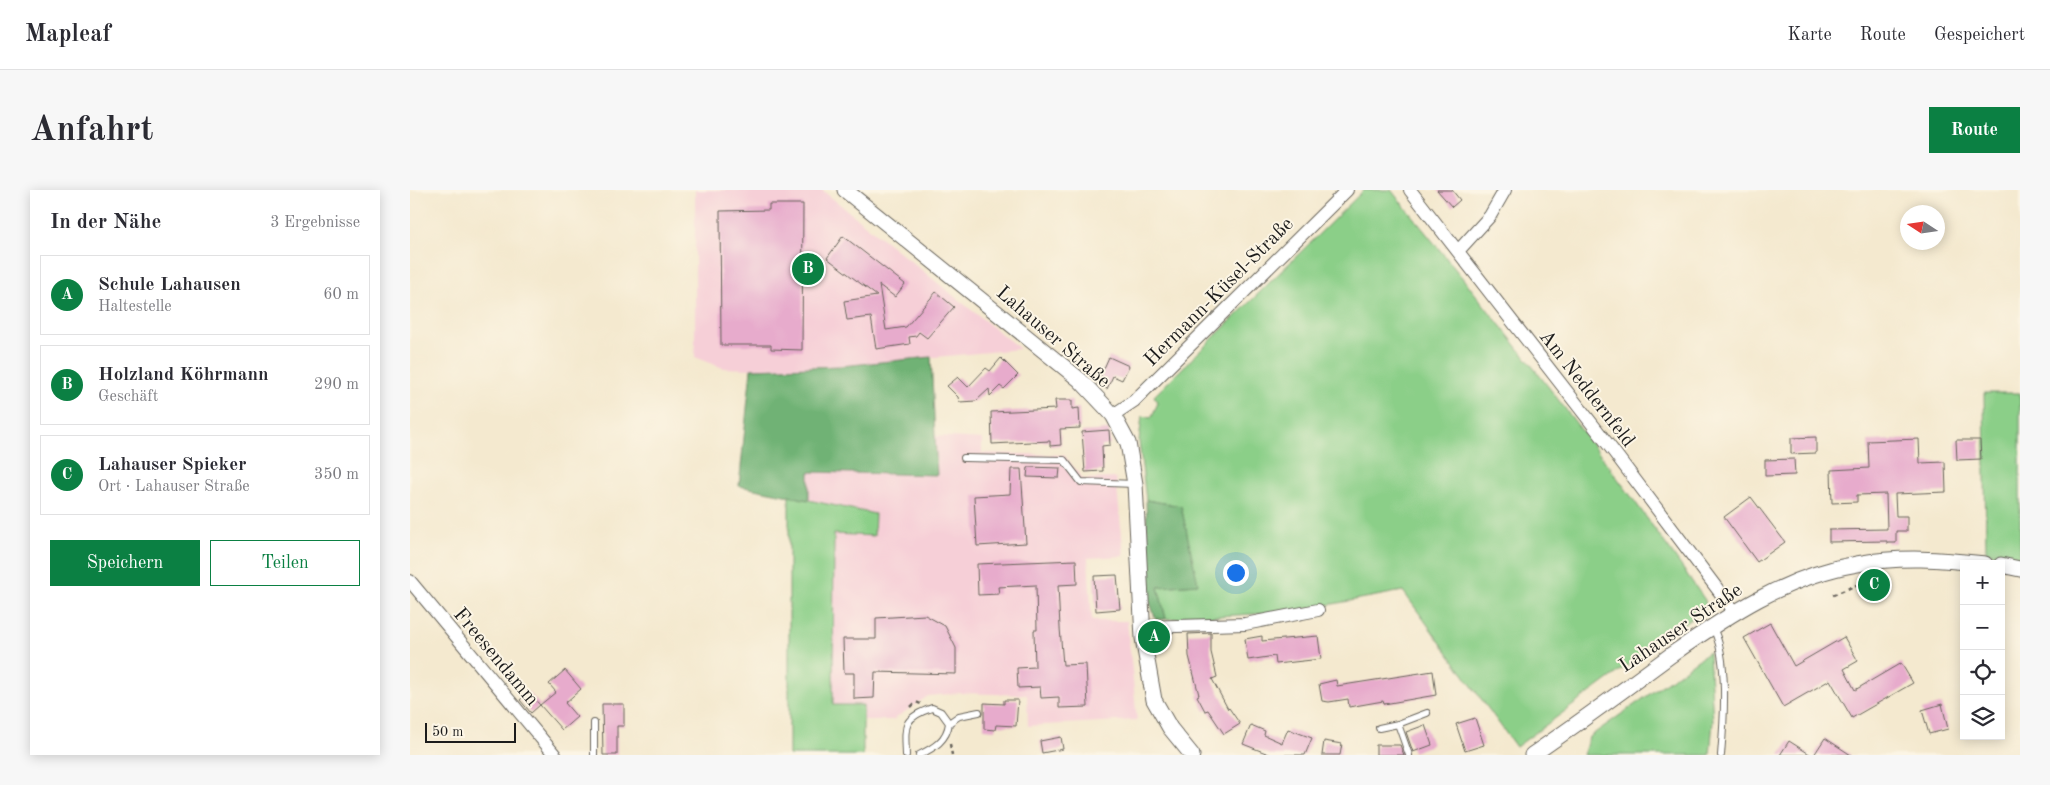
<!DOCTYPE html>
<html lang="de">
<meta charset="utf-8">
<style>
body{margin:0;font-family:"Old Standard TT",serif;background:#f7f7f7;color:#2b2b33}
.controls{position:absolute;right:15px;bottom:15px;display:grid;overflow:hidden;border-radius:0px;box-shadow:0 2px 12px #0003}
.controls button{width:45px;height:45px;display:grid;place-items:center;padding:0;border:0;border-bottom:1px solid #e1e1e2;background:#fff;color:#2b2b33;font:25px sans-serif}
.compass{position:absolute;left:1490px;top:15px;width:45px;height:45px;border-radius:50%;background:#fff;box-shadow:0 2px 12px #0003;rotate:282deg}
.scale{position:absolute;left:15px;bottom:12px;width:91px;box-sizing:border-box;padding-left:5px;border:2px solid #1c1c1c;border-top:0;font-size:14px;line-height:18px;white-space:nowrap;color:#1c1c1c;-webkit-text-stroke:4px #fcf5e5;paint-order:stroke}
.you{position:absolute;left:825px;top:382px;width:18px;height:18px;margin:-12px;border:4px solid #fff;border-radius:50%;background:#1a73e8;box-shadow:0 0 0 8px #1a73e833}
.badge{display:grid;place-items:center;width:32px;height:32px;border-radius:50%;background:#0b8043;color:#fff;font-size:16px;font-weight:700}
.pin{position:absolute;translate:-50% -50%;border:2px solid #fff;box-shadow:0 1px 5px #0006}
.list{margin:0;padding:0;list-style:none}
h2{display:flex;justify-content:space-between;align-items:center;height:65px;margin:0;padding:0 20px;font-size:21px}
h2 small{font-size:16px;font-weight:400;color:#7c7c81}
.list li{display:grid;grid-template-columns:32px 1fr auto;gap:15px;align-items:center;box-sizing:border-box;height:80px;margin:0 10px 10px;padding:0 10px;border:1px solid #e1e1e2;border-radius:0px}
.list b{display:block;font-size:19px;white-space:nowrap}
.list p{margin:0;font-size:16px;white-space:nowrap;color:#7c7c81}
.list em{font-size:16px;font-style:normal;color:#7c7c81}
.actions{display:flex;gap:10px;padding:15px 20px}
.actions a{flex:1;padding:11px 0;border:1px solid #0b8043;border-radius:0px;text-align:center;font-size:18px;color:#0b8043}
.actions .main{background:#0b8043;color:#fff}
.icon{flex:none;width:28px;height:28px;fill:none;stroke:currentColor;stroke-width:2;stroke-linecap:round;stroke-linejoin:round}
.map{position:relative;flex:none;width:1610px;height:565px;overflow:hidden;border-radius:0px}
header{display:flex;align-items:center;gap:30px;box-sizing:border-box;height:70px;padding:0 25px;background:#fff;border-bottom:1px solid #e1e1e2}
header strong{font-size:24px}
nav{display:flex;gap:28px;margin-inline-start:auto;font-size:18px}
.intro{display:flex;align-items:center;justify-content:space-between;box-sizing:border-box;height:120px;padding:0 30px}
h1{margin:0;font-size:35px}
.button{padding:12px 22px;border-radius:0px;background:#0b8043;color:#fff;font-size:18px;font-weight:700}
main{display:flex;gap:30px;padding:0 30px}
aside{flex:1;background:#fff;border-radius:0px;box-shadow:0 2px 12px #0003}
.map>svg:first-child{display:block}
.built{fill:#f6cfd7}
.green{fill:#8bcf88;stroke:#547652}
.forest{fill:#70b274;stroke:#466748}
.building{fill:#e7abcc}
.lines{fill:none;stroke-linecap:round;stroke-linejoin:round}
.service-casing{stroke:#68645b;stroke-width:8}
.minor-casing{stroke:#68645b;stroke-width:14}
.tertiary-casing{stroke:#68645b;stroke-width:17}
.path{stroke:#68645b;stroke-width:2.5;stroke-dasharray:4 4;stroke-linecap:butt}
.service{stroke:#fff;stroke-width:6}
.minor{stroke:#fff;stroke-width:12}
.tertiary{stroke:#fff;stroke-width:15}
.labels{text-anchor:middle;stroke-width:4;stroke-linejoin:round;paint-order:stroke}
.street-label{font-size:20px;fill:#1c1c1c;stroke:#fcf5e5}
</style>
<header>
<strong>Mapleaf</strong>
<nav><a>Karte</a><a>Route</a><a>Gespeichert</a></nav>
</header>
<div class="intro"><h1>Anfahrt</h1><a class="button">Route</a></div>
<main>
<aside>
<h2>In der Nähe<small>3 Ergebnisse</small></h2>
<ul class="list">
<li><span class="badge">A</span><div><b>Schule Lahausen</b><p>Haltestelle</p></div><em>60 m</em></li>
<li><span class="badge">B</span><div><b>Holzland Köhrmann</b><p>Geschäft</p></div><em>290 m</em></li>
<li><span class="badge">C</span><div><b>Lahauser Spieker</b><p>Ort · Lahauser Straße</p></div><em>350 m</em></li>
</ul>
<div class="actions"><a class="main">Speichern</a><a>Teilen</a></div>
</aside>
<div class="map">
<svg width="1610" height="565" viewBox="0 0 1610 565">
<rect width="100%" height="100%" fill="#fcf5e5"/>
<filter id="ink" filterUnits="userSpaceOnUse"><feTurbulence type="fractalNoise" baseFrequency=".02" numOctaves="2"/><feDisplacementMap in="SourceGraphic" scale="10" xChannelSelector="R" yChannelSelector="G"/><feConvolveMatrix kernelMatrix="1 2 1 2 8 2 1 2 1" color-interpolation-filters="sRGB"/></filter>
<filter id="wash" filterUnits="userSpaceOnUse"><feTurbulence type="fractalNoise" baseFrequency=".0096" numOctaves="4" result="noise"/><feDisplacementMap in="SourceGraphic" scale="20" xChannelSelector="R" yChannelSelector="G"/><feGaussianBlur stdDeviation="1.12" result="paint"/><feColorMatrix in="noise" values="0 0 0 0 0 0 0 0 0 0 0 0 0 0 0 0 0 1.4 0 .05"/><feComposite in="paint" operator="in"/></filter>
<g filter="url(#wash)">
<rect width="100%" height="100%" fill="#f4e9cf"/>
<path class="built" d="M285,0H412L610,159L431,176L341,179L313,178L285,167Z
M525,246L572,249V263L654,265L673,289L706,288L714,366L678,368L682,431H717L727,530L618,536L617,505L550,503L518,506L483,530H453V515H423L424,343L465,324L399,310V282L526,285Z"/>
<path class="green" d="M954,0H981C1090,133 1197,268 1295,410L1296,417L1289,423L1106,557L993,401L880,422L756,429L748,397L787,394L771,316L736,310L729,251L732,226L741,228L748,213L744,206Z
M1574,203H1610V368L1576,363Z
M379,306L465,324L464,346L424,344L423,515H453V565H379Z
M1299,462L1303,531L1300,565H1173L1179,547Z"/>
<path class="forest" d="M521,167L527,285L399,282V310L329,296L341,179L431,176Z
M736,310L771,316L788,394L748,397L756,429L746,430L739,410Z"/>
<g id="blocks">
<path class="building" d="M1027,0H1042L1050,10L1042,17Z
M359,14H393L392,160L361,159V155H311L310,21L359,20Z
M433,46L495,94L485,107L469,95L476,140L496,137L526,102L544,117L517,148L509,142L506,146L499,147L500,154L466,159L461,127L437,130L434,111L467,106L417,68Z
M699,167L719,176L712,190L703,186L697,199L687,194Z
M591,168L608,185L594,199L590,196L580,206L579,199L566,211L549,212L548,207L537,196L548,187L558,197L576,178L580,181Z
M645,210H662V219L669,218L670,238L650,239L651,255L640,256V251L582,254L581,222L646,219Z
M699,240L700,255L692,256L693,281L675,282L672,242Z
M1406,247V263L1381,264V248Z
M1509,249L1510,273L1535,272L1536,302L1485,304L1486,326H1497V341H1486V353H1477V351L1419,352V340L1477,339L1476,304L1447,305V312L1422,313L1421,280L1459,278L1458,251Z
M1546,250H1570L1571,269L1547,270Z
M1384,269L1385,285L1355,286V270Z
M618,277L650,278L649,288L617,287Z
M601,279H611L616,353L567,356L564,306L600,304Z
M1341,307L1375,352L1347,372L1314,327Z
M666,370L667,394L648,395L650,438L653,475L676,474L678,517L649,518V507L631,508L630,497L608,498L607,478L625,477L624,440H627L626,395L588,397L589,404L568,405L567,374Z
M1457,383L1476,387L1472,404L1454,400Z
M707,385L710,419L686,421L684,386Z
M515,425L535,436L546,458V484L465,482L464,508L444,509V483H434L433,449H466V428Z
M1360,433L1384,476L1434,447L1448,471L1434,479L1445,500L1491,473L1503,493L1442,528L1420,490L1373,517L1334,448Z
M801,443V462L807,487L802,489L818,519L819,518L830,534L814,544L798,520L795,521L787,506L789,505L779,466L778,444Z
M852,446V451L908,446L911,469L866,474L865,466L838,470L835,449Z
M155,480L171,499L155,513L167,527L152,540L130,515L146,502L139,494Z
M1023,481L1026,505L974,514L973,511L939,517L938,509L919,512L912,511L909,494L926,490L927,496Z
M118,502L130,515L121,523L110,510Z
M594,510H608L606,536L586,535L585,540L574,539V513L594,514Z
M192,514H214V536H207V565H193Z
M1532,514L1538,539L1519,544L1512,520Z
M1065,528L1074,555L1055,561L1046,534Z
M841,535L855,541L854,545L872,553L878,539L902,548L895,565H861L833,554Z
M1015,535L1022,555L1003,562L996,542Z
M651,547L653,559L632,563L630,551Z
M1415,548L1441,565H1404Z
M914,551L932,554L930,565H912Z
M1379,551L1401,565H1370Z
M966,555H990L994,565H966Z"/>
</g>
</g>
<g filter="url(#ink)">
<use href="#blocks" fill-opacity="0" stroke="#68645b" stroke-width="1"/>
<g class="lines">
<defs>
<path id="service" d="M554,268L654,270L671,292L725,294
M1302,436C1319,466 1314,531 1311,565
M184,533V565
M539,533L549,526L569,522
M969,538L988,534
M496,565C495,536 492,528 522,518L531,522L539,533C537,550 524,558 509,565
M999,565L988,534L1017,523"/>
<path id="minor" d="M1000,0L1204,262L1324,421
M1049,60L1080,26L1095,0
M703,225L724,211L937,0
M0,391L145,565
M733,437L835,434L908,420"/>
<path id="tertiary" d="M435,0L670,190L703,225L718,253L725,294L733,448L744,510L760,538L782,565
M1591,375L1610,379
M1122,565C1169,533 1215,499 1261,465C1318,425 1376,386 1447,374C1490,366 1532,369 1575,374"/>
</defs>
<use href="#service" class="service-casing"/>
<use href="#minor" class="minor-casing"/>
<use href="#tertiary" class="tertiary-casing"/>
<path class="path" d="M1423,405L1456,391
M501,517L506,512L511,514
M540,554L542,565"/>
<use href="#service" class="service"/>
<use href="#minor" class="minor"/>
<use href="#tertiary" class="tertiary"/>
</g>
</g>
<g class="labels">
<g class="street-label">
<text transform="translate(808 101) rotate(-45)" y="7">Hermann-Küsel-Straße</text>
<text transform="translate(644 146) rotate(41)" y="7">Lahauser Straße</text>
<text transform="translate(1178 198) rotate(52)" y="7">Am Neddernfeld</text>
<text transform="translate(1270 437) rotate(-34)" y="7">Lahauser Straße</text>
<text transform="translate(87 466) rotate(50)" y="7">Freesendamm</text>
</g>
</g>
</svg>
<div class="controls">
<button>+</button>
<button>−</button>
<button><svg class="icon" aria-label="locate" viewBox="0 0 24 24"><circle cx="12" cy="12" r="6"/><path d="M12 2v4M12 18v4M2 12h4M18 12h4"/></svg></button>
<button><svg class="icon" aria-label="layers" viewBox="0 0 24 24"><path d="M12 4l9 5-9 5-9-5zM3 14l9 5 9-5"/></svg></button>
</div>
<svg class="compass" viewBox="-18 -18 36 36"><path d="M0-13l5 13h-10z" fill="#e53935"/><path d="M0 13l5-13h-10z" fill="#7c7c81"/></svg>
<div class="scale">50 m</div>
<div class="you"></div>
<div class="pin badge" style="left:744px;top:447px">A</div>
<div class="pin badge" style="left:398px;top:79px">B</div>
<div class="pin badge" style="left:1464px;top:395px">C</div>
</div>
</main>
